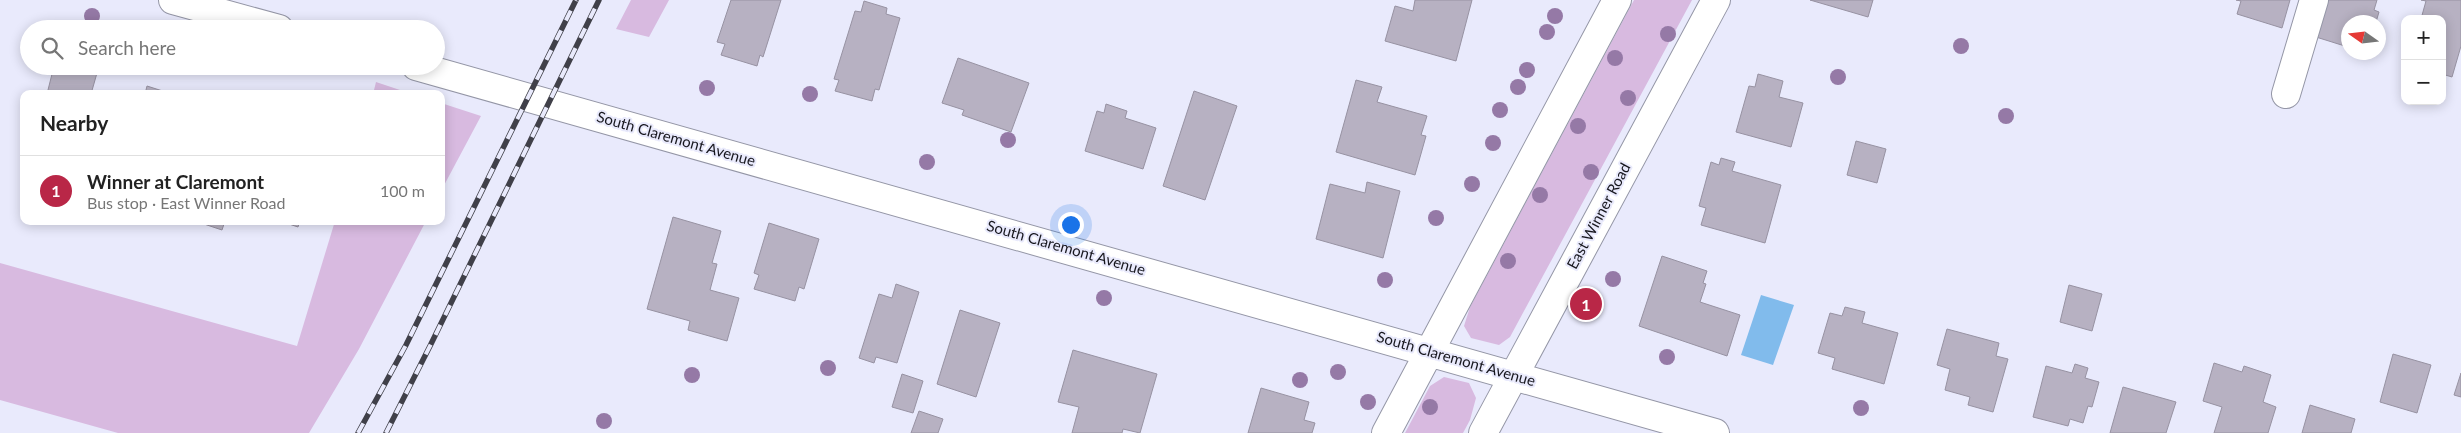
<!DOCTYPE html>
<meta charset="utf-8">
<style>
body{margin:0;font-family:Lato,sans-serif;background:#f6f6f6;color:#222}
.controls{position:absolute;right:15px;top:15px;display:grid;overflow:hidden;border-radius:10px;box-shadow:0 2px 12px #0003}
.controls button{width:45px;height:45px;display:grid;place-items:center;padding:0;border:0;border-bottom:1px solid #e0e0e0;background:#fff;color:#222;font:25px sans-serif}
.compass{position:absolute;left:2341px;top:15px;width:45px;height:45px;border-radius:50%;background:#fff;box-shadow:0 2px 12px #0003;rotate:284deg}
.you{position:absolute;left:1070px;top:224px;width:18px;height:18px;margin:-12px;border:4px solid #fff;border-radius:50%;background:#1a73e8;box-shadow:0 0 0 8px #1a73e833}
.badge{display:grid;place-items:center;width:32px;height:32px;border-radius:50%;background:#b92747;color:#fff;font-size:16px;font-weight:700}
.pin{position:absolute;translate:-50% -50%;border:2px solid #fff;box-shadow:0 1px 5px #0006}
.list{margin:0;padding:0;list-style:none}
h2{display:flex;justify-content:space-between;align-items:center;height:65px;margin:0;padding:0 20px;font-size:21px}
h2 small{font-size:16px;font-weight:400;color:#767676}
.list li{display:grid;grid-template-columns:32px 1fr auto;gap:15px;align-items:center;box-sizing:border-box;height:70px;padding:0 20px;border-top:1px solid #e0e0e0}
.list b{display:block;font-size:19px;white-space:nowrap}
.list p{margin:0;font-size:16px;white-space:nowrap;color:#767676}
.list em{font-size:16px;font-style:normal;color:#767676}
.icon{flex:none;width:28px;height:28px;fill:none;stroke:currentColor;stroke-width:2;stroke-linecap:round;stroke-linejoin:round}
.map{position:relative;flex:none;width:2461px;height:433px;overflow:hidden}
.search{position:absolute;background:#fff;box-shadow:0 2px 12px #0003;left:20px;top:20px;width:425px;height:55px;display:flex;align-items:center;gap:12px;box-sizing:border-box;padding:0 18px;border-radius:28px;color:#767676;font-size:19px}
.panel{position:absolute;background:#fff;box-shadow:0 2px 12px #0003;left:20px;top:90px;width:425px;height:135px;border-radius:10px}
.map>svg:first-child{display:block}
.green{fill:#d8bae0}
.water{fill:#81bbec}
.building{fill:#b7b1c2;stroke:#9792a2}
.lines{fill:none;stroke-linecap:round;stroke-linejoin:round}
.minor-casing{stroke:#9496a6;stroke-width:30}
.minor{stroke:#fff;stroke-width:28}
.rail-casing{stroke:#404049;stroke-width:5.5}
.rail{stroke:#e9eafc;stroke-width:4;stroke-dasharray:11;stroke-linecap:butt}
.tree{fill:#9579a6}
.labels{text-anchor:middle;stroke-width:4;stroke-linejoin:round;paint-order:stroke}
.street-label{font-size:15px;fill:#17171e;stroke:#e9eafc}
</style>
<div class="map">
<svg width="2461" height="433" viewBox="0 0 2461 433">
<rect width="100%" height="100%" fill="#e9eafc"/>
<path class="green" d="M631,0H669L649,37L616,29Z
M1634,0H1692L1510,337L1499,345L1471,338L1464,326L1470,307Z
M376,82L412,94H373Z
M441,103L481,116L441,191Z
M335,221H426L359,349L309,433H118L0,400V263L297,346Z
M1444,377L1469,383L1476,398L1470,420L1463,433H1405L1430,386Z"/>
<path class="water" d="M1761,295L1794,305L1773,365L1741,355Z"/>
<path class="building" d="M731,0H781L763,57L760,55L757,66L721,55L725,44L717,42Z
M1415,0H1472L1456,61L1385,41L1395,6L1413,11Z
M1810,0H1873L1868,17Z
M2236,0H2290L2282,28L2237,14L2241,1Z
M2328,0H2377L2374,10L2379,12L2376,22H2348V47L2316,37Z
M2421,0H2461V46L2452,77L2442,74V19H2421L2426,1Z
M864,1L887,8L886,14L900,18L879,90L875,89L872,101L835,91L839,80L834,79L855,11L861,12Z
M958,58L1029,83L1011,132L962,115L964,110L942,103Z
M54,66H72L97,73L91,94H47Z
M1758,74L1783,81L1779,97L1803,103L1791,147L1736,132L1749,86L1755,87Z
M1356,80L1382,87L1377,102L1427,116L1421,135L1426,136L1415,175L1336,152Z
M147,86L172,94H145Z
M1194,91L1237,106L1205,200L1163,186Z
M1106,104L1127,111L1125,118L1156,128L1143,169L1085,151L1097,111L1104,113Z
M1856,141L1886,149L1877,183L1847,175Z
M1721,158L1735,162L1732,171L1781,185L1765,243L1701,225L1706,208L1699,206L1711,162L1719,165Z
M1367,182L1400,191L1383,258L1316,239L1330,184L1365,193Z
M673,217L721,231L712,263L717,264L710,290L739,298L727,341L688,330L690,321L647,309Z
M195,221H225L222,230Z
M280,221H300L298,227Z
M769,223L819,239L804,289L799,287L795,301L754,289L759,275L754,273Z
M1662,256L1707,271L1703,283L1706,284L1700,302L1740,315L1727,356L1639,326Z
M896,284L919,292L897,363L876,357L874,363L859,358L879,294L892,298Z
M2069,285L2102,294L2092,331L2060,322Z
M1845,307L1865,312L1862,323L1898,333L1884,384L1832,369L1835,358L1818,353L1830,313L1842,316Z
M960,310L1000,323L976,397L937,384Z
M1947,329L1999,343L1996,356L2008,359L1993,412L1968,405L1970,397L1945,390L1950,369L1937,365Z
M1073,350L1157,374L1140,433L1123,429L1122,433H1072L1079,407L1058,402Z
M2393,354L2431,365L2417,413L2380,402Z
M2214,363L2242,372L2244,366L2271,375L2263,402L2276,407L2268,433H2214L2222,407L2203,401Z
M2075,364L2088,368L2085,378L2099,382L2092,407L2088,406L2083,423L2070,419L2068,426L2033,417L2046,366L2072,373Z
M2461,373V397L2454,395Z
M902,374L923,381L913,413L892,407Z
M2123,387L2176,402L2166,433H2110Z
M1261,388L1309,402L1304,420L1315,423L1312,433H1248Z
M2310,405L2355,419L2351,433H2302Z
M919,411L943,419L938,433H911Z"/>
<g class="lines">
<defs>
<path id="minor" d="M173,0L279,29
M416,66L1715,433
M2286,94L2314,0
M1386,433L1617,0
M1483,433L1716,0"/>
</defs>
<use href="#minor" class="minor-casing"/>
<use href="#minor" class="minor"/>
<defs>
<path id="rail" d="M358,433L406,345L576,0
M386,433L431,344L599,0"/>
</defs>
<use href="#rail" class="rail-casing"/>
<use href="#rail" class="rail"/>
</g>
<g class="tree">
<circle cx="92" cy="16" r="8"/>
<circle cx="1555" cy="16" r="8"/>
<circle cx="1547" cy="32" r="8"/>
<circle cx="1668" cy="34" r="8"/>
<circle cx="1961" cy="46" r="8"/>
<circle cx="1615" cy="58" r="8"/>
<circle cx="1527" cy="70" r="8"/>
<circle cx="1838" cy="77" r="8"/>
<circle cx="1518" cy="87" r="8"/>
<circle cx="707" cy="88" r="8"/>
<circle cx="810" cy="94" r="8"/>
<circle cx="1628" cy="98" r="8"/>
<circle cx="1500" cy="110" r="8"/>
<circle cx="2006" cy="116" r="8"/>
<circle cx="1578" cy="126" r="8"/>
<circle cx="1008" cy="140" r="8"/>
<circle cx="1493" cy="143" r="8"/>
<circle cx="927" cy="162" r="8"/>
<circle cx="1591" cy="172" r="8"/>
<circle cx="1472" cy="184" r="8"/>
<circle cx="1540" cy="195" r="8"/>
<circle cx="1436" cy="218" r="8"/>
<circle cx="1508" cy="261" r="8"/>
<circle cx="1613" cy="279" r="8"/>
<circle cx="1385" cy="280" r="8"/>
<circle cx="1104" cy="298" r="8"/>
<circle cx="1667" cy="357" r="8"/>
<circle cx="828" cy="368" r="8"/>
<circle cx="1338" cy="372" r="8"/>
<circle cx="692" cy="375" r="8"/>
<circle cx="1300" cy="380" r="8"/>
<circle cx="1368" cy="402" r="8"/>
<circle cx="1430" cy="407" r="8"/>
<circle cx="1861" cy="408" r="8"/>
<circle cx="604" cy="421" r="8"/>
</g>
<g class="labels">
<g class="street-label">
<text transform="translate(676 139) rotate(16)" y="5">South Claremont Avenue</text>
<text transform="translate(1599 216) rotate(-62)" y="5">East Winner Road</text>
<text transform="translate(1066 248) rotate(16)" y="5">South Claremont Avenue</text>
<text transform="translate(1456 359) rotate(16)" y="5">South Claremont Avenue</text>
</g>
</g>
</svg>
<div class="controls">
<button>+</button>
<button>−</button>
</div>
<svg class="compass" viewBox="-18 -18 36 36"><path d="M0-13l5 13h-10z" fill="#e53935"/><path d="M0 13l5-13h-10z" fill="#767676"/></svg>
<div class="you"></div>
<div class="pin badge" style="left:1586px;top:304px">1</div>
<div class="search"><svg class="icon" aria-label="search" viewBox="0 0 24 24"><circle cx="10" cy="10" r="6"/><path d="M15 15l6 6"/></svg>Search here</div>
<section class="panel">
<h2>Nearby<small></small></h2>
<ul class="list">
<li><span class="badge">1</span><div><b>Winner at Claremont</b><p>Bus stop · East Winner Road</p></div><em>100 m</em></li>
</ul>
</section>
</div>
